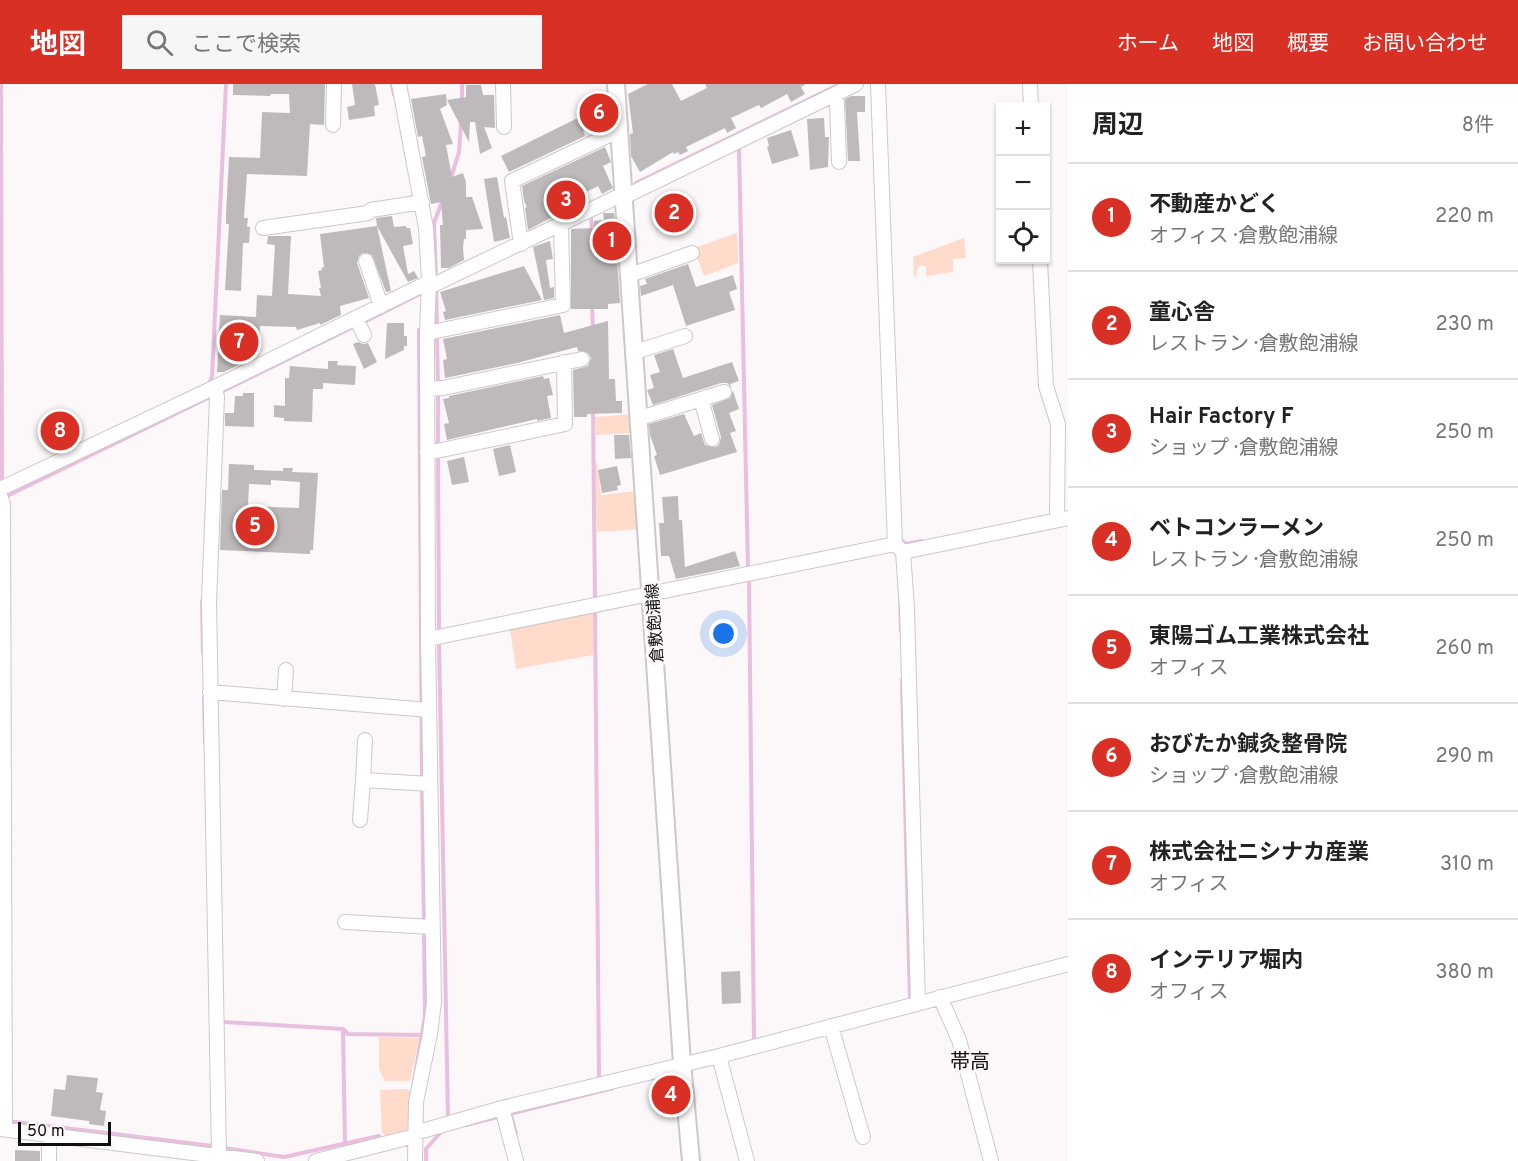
<!DOCTYPE html>
<html lang="ja">
<meta charset="utf-8">
<style>
body{margin:0;font-family:Overpass,"Noto Sans JP",sans-serif;background:#f6f6f6;color:#222}
.controls{position:absolute;right:18px;top:18px;display:grid;overflow:hidden;border-radius:0px;box-shadow:0 2px 4px #0004}
.controls button{width:54px;height:54px;display:grid;place-items:center;padding:0;border:0;border-bottom:2px solid #e0e0e0;background:#fff;color:#222;font:30px sans-serif}
.scale{position:absolute;left:18px;bottom:15px;width:93px;box-sizing:border-box;padding-left:6px;border:3px solid #110f0f;border-top:0;font-size:16px;line-height:21px;white-space:nowrap;color:#110f0f;-webkit-text-stroke:4px #fcf7f8;paint-order:stroke}
.you{position:absolute;left:724px;top:550px;width:21px;height:21px;margin:-15px;border:4px solid #fff;border-radius:50%;background:#1a73e8;box-shadow:0 0 0 9px #1a73e833}
.badge{display:grid;place-items:center;width:39px;height:39px;border-radius:50%;background:#d93025;color:#fff;font-size:20px;font-weight:700}
.pin{position:absolute;translate:-50% -50%;border:3px solid #fff;box-shadow:0 2px 6px #0006}
.list{margin:0;padding:0;list-style:none}
h2{display:flex;justify-content:space-between;align-items:center;height:78px;margin:0;padding:0 24px;font-size:26px}
h2 small{font-size:20px;font-weight:400;color:#767676}
.list li{display:grid;grid-template-columns:39px 1fr auto;gap:18px;align-items:center;box-sizing:border-box;height:108px;padding:0 24px;border-top:2px solid #e0e0e0}
.list b{display:block;font-size:22px;white-space:nowrap}
.list p{margin:0;font-size:20px;white-space:nowrap;color:#767676}
.list em{font-size:20px;font-style:normal;color:#767676}
.icon{flex:none;width:33px;height:33px;fill:none;stroke:currentColor;stroke-width:2;stroke-linecap:round;stroke-linejoin:round}
.map{position:relative;flex:none;width:1068px;height:1077px;overflow:hidden}
header{display:flex;align-items:center;gap:36px;box-sizing:border-box;height:84px;padding:0 30px;background:#d93025;color:#fff}
header strong{font-size:28px}
nav{display:flex;gap:33px;margin-inline-start:auto;font-size:21px}
.search{width:420px;height:54px;background:#f6f6f6;display:flex;align-items:center;gap:15px;box-sizing:border-box;padding:0 21px;border-radius:0px;color:#767676;font-size:22px}
main{display:flex}
aside{flex:1;background:#fff}
.map>svg:first-child{display:block}
.green{fill:#fedbcb}
.lines{fill:none;stroke-linecap:round;stroke-linejoin:round}
.stream{stroke:#e9bede;stroke-width:4}
.building{fill:#bebabb;fill-rule:evenodd}
.minor-casing{stroke:#cdc8c9;stroke-width:16}
.major-casing{stroke:#cdc8c9;stroke-width:20}
.minor{stroke:#fff;stroke-width:14}
.major{stroke:#fff;stroke-width:16}
.labels{text-anchor:middle;stroke-width:6;stroke-linejoin:round;paint-order:stroke}
.street-label{font-size:16px;fill:#110f0f;stroke:#fcf7f8}
.quarter-label{font-size:20px;fill:#110f0f;stroke:#fcf7f8}
</style>
<header>
<strong>地図</strong>
<div class="search"><svg class="icon" aria-label="search" viewBox="0 0 24 24"><circle cx="10" cy="10" r="6"/><path d="M15 15l6 6"/></svg>ここで検索</div>
<nav><a>ホーム</a><a>地図</a><a>概要</a><a>お問い合わせ</a></nav>
</header>
<main>
<div class="map">
<svg width="1068" height="1077" viewBox="0 0 1068 1077">
<rect width="100%" height="100%" fill="#fcf7f8"/>
<path class="green" d="M737,149L738,179L704,192L694,164Z
M964,154L966,174L953,175V188L926,192V183L921,181L917,185L916,193H914L913,173Z
M634,330V349L596,351L595,333Z
M595,379H597L601,411L639,407L641,445L597,448Z
M593,529V571L516,585L510,545Z
M379,953L419,954L410,997H385L379,985Z
M407,1005L411,1009L408,1045L406,1047L386,1053L382,1048L380,1006Z"/>
<g class="lines">
<path class="stream" d="M1,0L2,395
M392,0L394,11
M462,17V0
M739,64L748,486
M450,97L459,68L461,40
M636,99L838,1
M591,133L592,147
M436,196L434,139L443,115
M436,203L437,244
M592,220L593,246
M362,239L420,210
M419,246L422,695
M437,251L438,301
M208,302L212,293L226,0
M438,308V364
M219,309L355,242
M593,325L595,517
M438,371L439,550
M3,414L212,312
M901,456L906,460L922,457
M749,493L754,957
M900,512L901,547
M202,517L203,569
M595,525L599,995L602,1007
M439,557L448,1036
M902,596L910,917
M204,613L205,659
M422,703L424,839
M224,938L343,945L348,950L422,951
M343,946L345,1059
M411,1015L425,932L424,847
M511,1031L516,1050
M7,1037L205,1061L284,1073L379,1052
M466,1041L613,1004
M426,1077V1065L441,1048"/>
</g>
<path class="building" d="M233,0H325L324,41L310,40L307,92L247,90L244,134H248L247,143H250L249,159H243L241,207L225,206L229,140H226V130L229,73L260,74L262,28L290,29L289,10H271L270,12L233,11Z
M352,0H375L379,21L374,22L375,32L349,36L347,23L355,21Z
M648,0H672L681,17L707,4L705,0H806L801,3L805,10L791,18L787,10L761,24L759,21L731,34L736,44L727,49L725,44L686,63L688,67L680,71L678,68L674,70L673,68L640,88L631,72L630,50L633,49L628,10Z
M466,1H481L483,11H494L495,44L484,43L492,64L480,70L475,38H470L469,58L447,16L466,13Z
M446,10L447,21L440,25L453,60L446,61L452,93L463,89L466,98V113H472L483,145L466,146V155H464L463,164L464,176L449,184H441L440,141H443L441,118L431,120L422,73L426,72L422,52L418,53L411,15Z
M851,12H865V28H857L860,77H848L845,15Z
M602,22L608,34L583,47L585,52L509,88L501,72Z
M824,34L825,53H829L828,83L810,86L807,35Z
M791,46L799,72L772,80L767,63L769,62L767,54Z
M605,63L611,78L603,82L613,104L602,110L598,102L571,116L573,122L528,146L525,124L527,123L524,117L522,102Z
M497,93L504,134L506,133L510,154L494,158L484,95Z
M685,115L692,133L658,146L651,128Z
M603,129H614L620,219L608,220V225H571V145L594,144V137L604,136Z
M392,132L394,143L406,142V144H410L413,160L403,162L408,190L414,187L418,194L408,198L377,142L376,134Z
M377,142L391,207L386,208L372,171L363,169L359,172L357,179L369,214L340,222L341,231L320,241V239L297,246L296,243L260,242L258,271L224,288H217L220,231L256,233L257,211L272,212L275,161L267,160L268,152H291L288,210L321,212L319,204H321L318,187L322,186L321,184L324,183L320,150Z
M550,157L553,175L546,176L550,204L554,203V214L544,216L533,163Z
M688,180L696,203L733,191L737,205L729,208L735,226L686,242L673,201L641,212L640,202L647,200L645,195Z
M524,182L542,216L445,236L443,228L446,227L440,208Z
M560,231L564,249L608,237L609,295H615L616,317H622V329L587,330V333H574L573,286L588,282L591,274L588,269L578,267L577,263L517,279L445,294L443,276L447,275L443,255Z
M387,239H404V252H407V262H404V266L385,275Z
M358,258L363,260L368,259L377,278L364,285L353,260Z
M673,265L683,294L732,278L739,297L730,300L732,304L727,299H721L653,321L647,306L654,304L650,291L660,288L654,271Z
M328,277H338L337,281L356,282L355,301L323,299V305H313L312,338L284,337V334L274,333V321L285,322V294H289L290,282L328,285Z
M543,292L544,295L549,294L553,311L547,312L551,334L537,337V335L447,356L444,340L449,339L443,315L449,314V312Z
M733,307L739,325L729,329L736,347L730,349L737,368L660,391L654,372L657,371L650,351L649,340L684,330L694,352L701,349L705,361L715,363L719,361L721,353L712,321L730,314Z
M243,309H254V343L225,342V329H234L235,312H243Z
M54,335L69,336L67,360L52,358Z
M614,351H629L631,374L615,375Z
M510,361L516,388L499,392L493,365Z
M464,373L469,398L452,401L447,377Z
M229,380L254,381V386L283,387V384H293L292,388L318,389L313,466H310V470L220,466L222,406H228ZM271,396L300,398L299,424L248,422L249,400L271,401Z
M617,382L621,401L617,402L618,406L602,409L598,386Z
M678,412L679,436H682L685,483L735,467L740,482L676,495L669,472H661L659,439H664L662,413Z
M740,887L741,919L722,920L721,888Z
M67,991L98,994L96,1008L103,1009L100,1026L106,1027L104,1042L89,1040V1037L51,1032L54,1005L65,1006Z
M673,995L676,1027L666,1028L663,996Z
M15,1066L40,1067V1077H15Z"/>
<g class="lines">
<defs>
<path id="minor" d="M399,0L426,144L429,198L427,249L428,555L434,918L430,950L416,1018L415,1077
M503,0L504,43
M878,0L895,460L903,468L907,525L918,919
M1030,0L1031,22
M834,11L837,19L839,78
M333,41L334,0
M263,144L368,129L371,126L422,118
M521,160L512,97L620,46
M1040,176L1046,302L1058,340L1057,436
M366,177L381,222
M630,191L692,169
M427,204L617,113H624L856,0
M356,234L364,251
M427,249L563,221L561,140
M635,268L685,252
M215,303L217,313L209,518L219,1072
M427,305L443,304L582,275
M701,315L712,355
M640,334L724,308
M427,369L565,340L564,278
M0,405L215,303L429,198
M0,412L3,420L5,1045
M903,468L1068,434
M428,555L895,460
M210,608L429,626
M284,615L286,586
M363,696L365,656
M360,736L363,696L430,700
M345,838L432,843
M940,913L959,956L991,1077
M831,942L863,1053
M719,972L747,1077
M502,1024L516,1077
M0,1045L257,1077
M415,1049L502,1024L719,972L1068,880
M49,1050V1077
M316,1077L415,1052"/>
<path id="major" d="M616,0L682,979L691,1077"/>
</defs>
<use href="#minor" class="minor-casing"/>
<use href="#major" class="major-casing"/>
<use href="#minor" class="minor"/>
<use href="#major" class="major"/>
</g>
<g class="labels">
<g class="street-label">
<text transform="translate(654 539) rotate(-94)" y="6">倉敷飽浦線</text>
</g>
<g class="quarter-label">
<text x="970" y="984">帯高</text>
</g>
</g>
</svg>
<div class="controls">
<button>+</button>
<button>−</button>
<button><svg class="icon" aria-label="locate" viewBox="0 0 24 24"><circle cx="12" cy="12" r="6"/><path d="M12 2v4M12 18v4M2 12h4M18 12h4"/></svg></button>
</div>
<div class="scale">50 m</div>
<div class="you"></div>
<div class="pin badge" style="left:612px;top:157px">1</div>
<div class="pin badge" style="left:674px;top:129px">2</div>
<div class="pin badge" style="left:566px;top:116px">3</div>
<div class="pin badge" style="left:671px;top:1011px">4</div>
<div class="pin badge" style="left:255px;top:442px">5</div>
<div class="pin badge" style="left:599px;top:29px">6</div>
<div class="pin badge" style="left:239px;top:258px">7</div>
<div class="pin badge" style="left:60px;top:347px">8</div>
</div>
<aside>
<h2>周辺<small>8件</small></h2>
<ul class="list">
<li><span class="badge">1</span><div><b>不動産かどく</b><p>オフィス · 倉敷飽浦線</p></div><em>220 m</em></li>
<li><span class="badge">2</span><div><b>童心舎</b><p>レストラン · 倉敷飽浦線</p></div><em>230 m</em></li>
<li><span class="badge">3</span><div><b>Hair Factory F</b><p>ショップ · 倉敷飽浦線</p></div><em>250 m</em></li>
<li><span class="badge">4</span><div><b>ベトコンラーメン</b><p>レストラン · 倉敷飽浦線</p></div><em>250 m</em></li>
<li><span class="badge">5</span><div><b>東陽ゴム工業株式会社</b><p>オフィス</p></div><em>260 m</em></li>
<li><span class="badge">6</span><div><b>おびたか鍼灸整骨院</b><p>ショップ · 倉敷飽浦線</p></div><em>290 m</em></li>
<li><span class="badge">7</span><div><b>株式会社ニシナカ産業</b><p>オフィス</p></div><em>310 m</em></li>
<li><span class="badge">8</span><div><b>インテリア堀内</b><p>オフィス</p></div><em>380 m</em></li>
</ul>
</aside>
</main>
